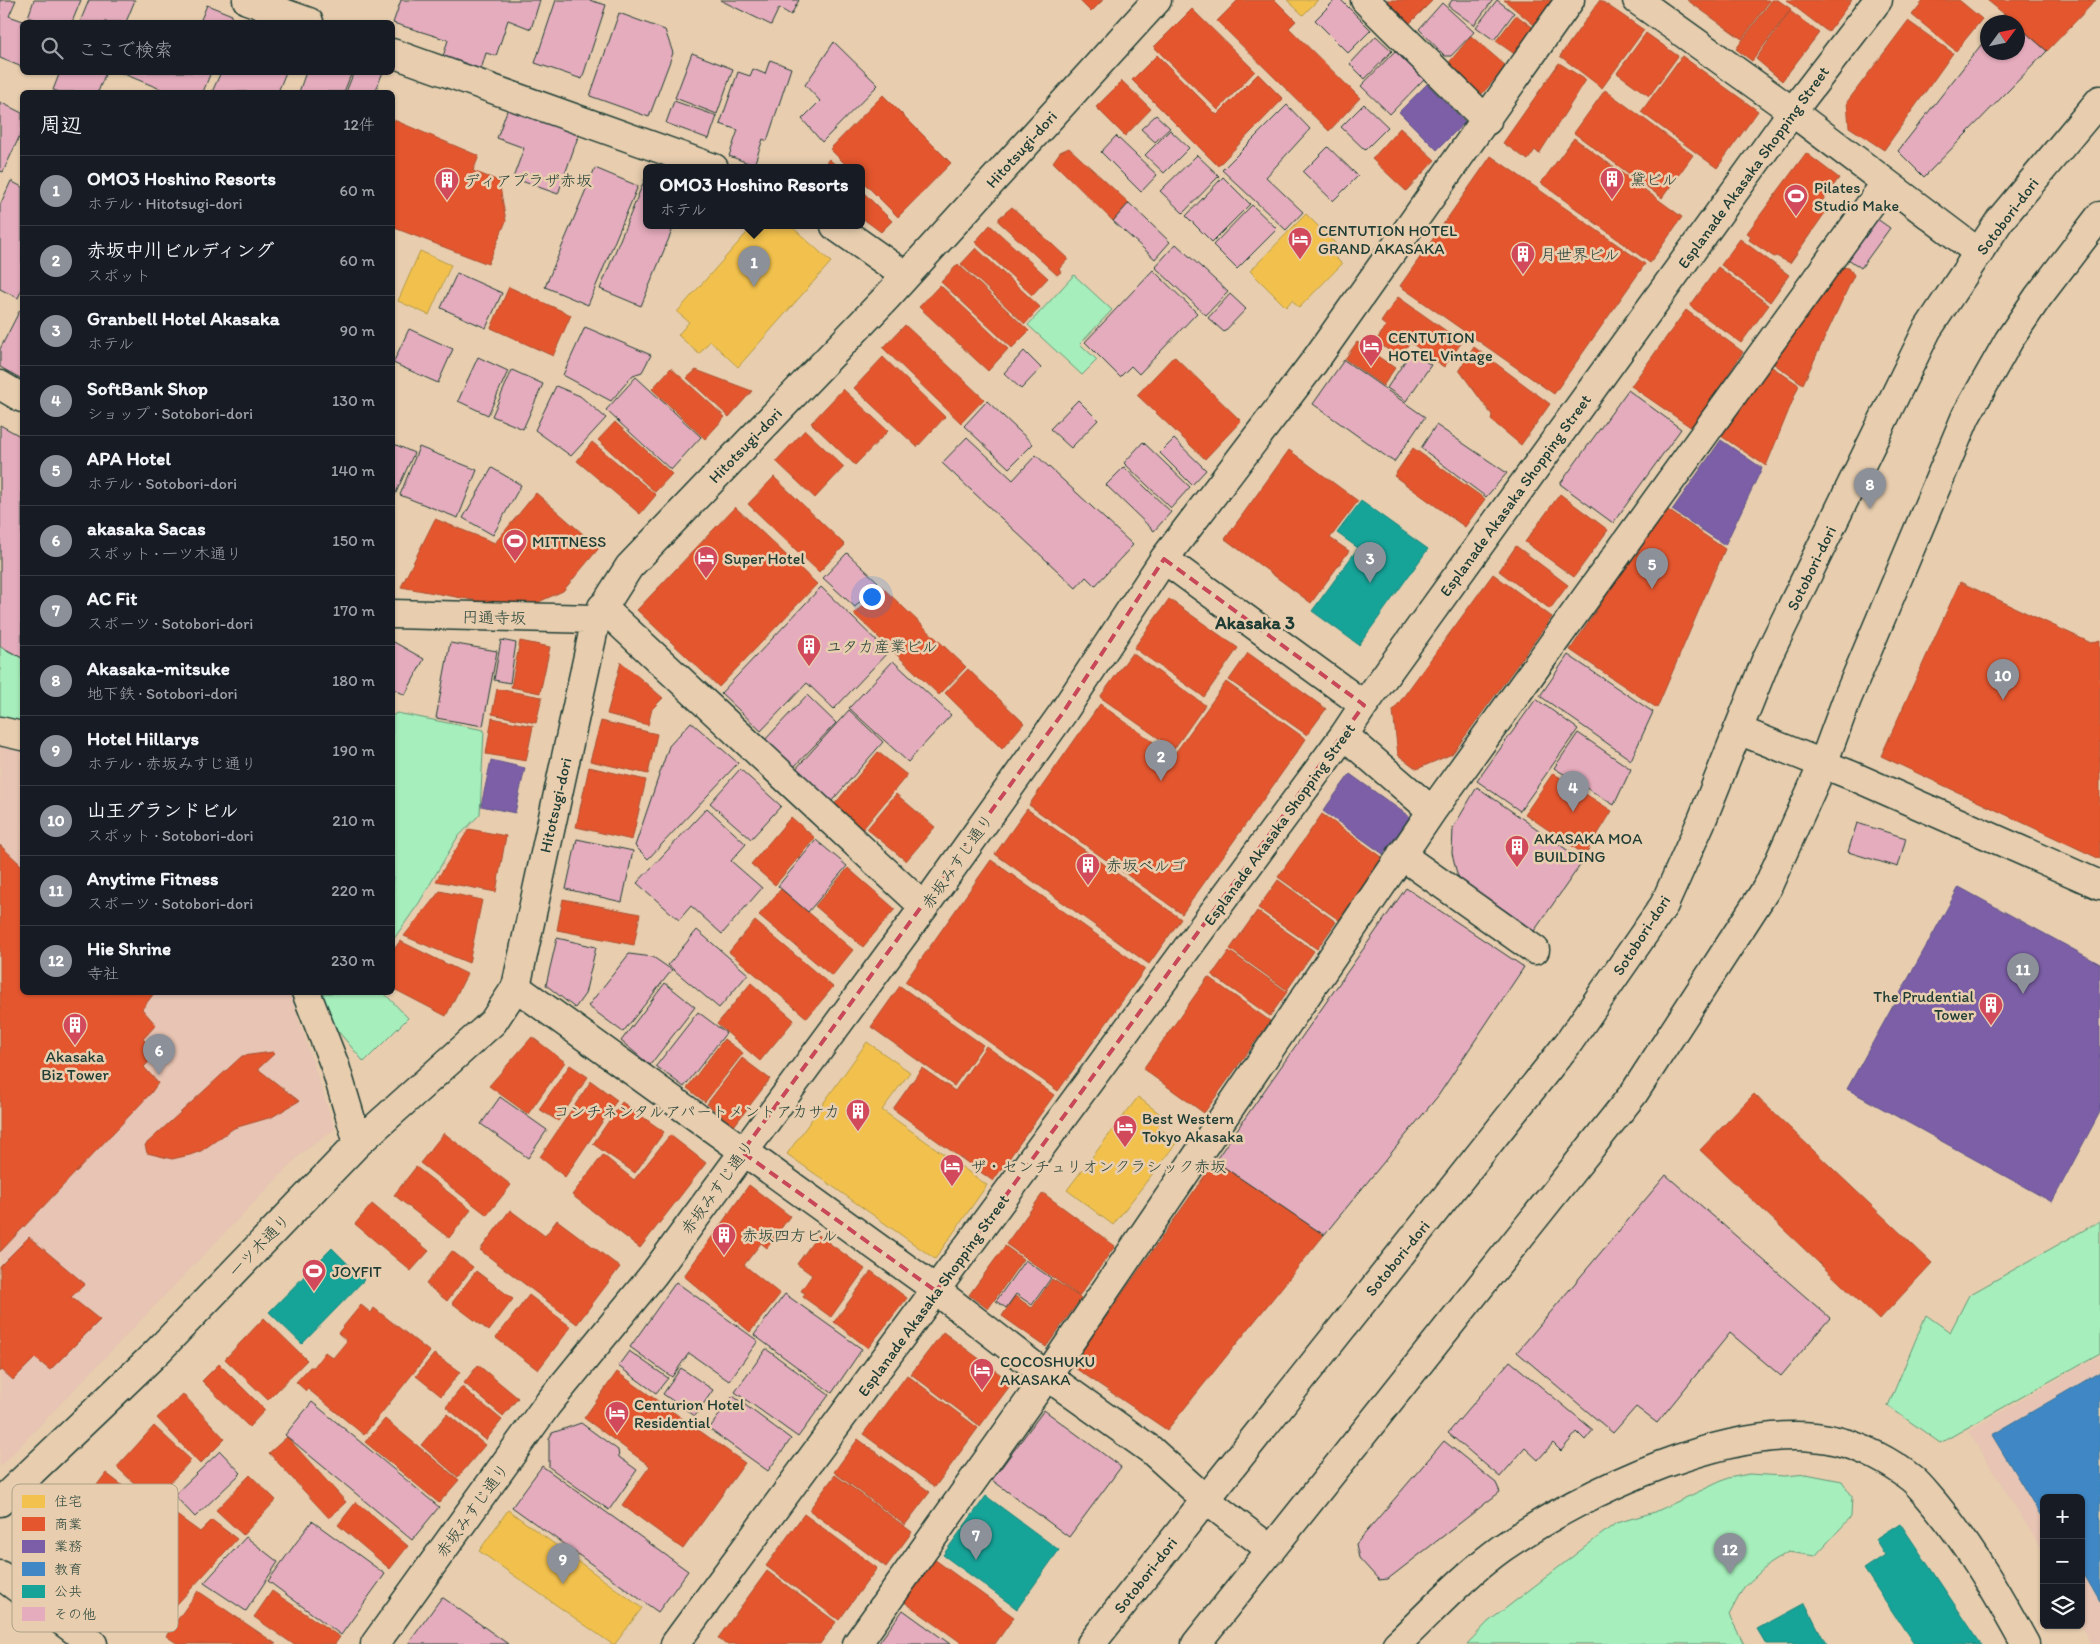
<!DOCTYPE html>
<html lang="ja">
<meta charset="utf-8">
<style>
body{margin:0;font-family:Itim,"Klee One",sans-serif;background:#242831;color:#f1f3f6}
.controls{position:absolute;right:15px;bottom:15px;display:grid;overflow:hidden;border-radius:8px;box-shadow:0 1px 4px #0004}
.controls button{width:45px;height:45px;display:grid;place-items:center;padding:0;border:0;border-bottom:1px solid #363941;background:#171b24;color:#f1f3f6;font:25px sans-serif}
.compass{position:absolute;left:1980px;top:15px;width:45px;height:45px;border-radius:50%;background:#171b24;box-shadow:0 1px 4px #0004;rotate:57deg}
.you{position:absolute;left:871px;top:596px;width:18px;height:18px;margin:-12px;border:4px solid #fff;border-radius:50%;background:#1a73e8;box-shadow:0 0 0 8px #1a73e833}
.badge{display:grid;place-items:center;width:32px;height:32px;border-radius:50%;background:#8c9099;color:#fff;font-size:16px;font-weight:700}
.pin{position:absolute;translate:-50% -41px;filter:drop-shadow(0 1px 2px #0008)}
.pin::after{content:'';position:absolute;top:26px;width:18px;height:15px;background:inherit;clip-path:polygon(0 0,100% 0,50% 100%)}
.popup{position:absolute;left:643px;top:164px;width:222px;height:65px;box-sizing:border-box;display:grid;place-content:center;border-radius:8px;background:#171b24;filter:drop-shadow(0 1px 4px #0005);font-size:16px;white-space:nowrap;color:#9ea1a6}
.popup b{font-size:19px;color:#f1f3f6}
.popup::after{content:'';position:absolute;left:50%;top:100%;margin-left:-10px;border:10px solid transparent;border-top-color:#171b24}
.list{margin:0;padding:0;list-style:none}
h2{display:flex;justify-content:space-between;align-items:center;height:65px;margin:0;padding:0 20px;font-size:21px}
h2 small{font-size:16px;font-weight:400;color:#9ea1a6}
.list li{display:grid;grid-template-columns:32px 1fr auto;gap:15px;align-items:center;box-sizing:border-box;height:70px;padding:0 20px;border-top:1px solid #363941}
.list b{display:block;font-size:19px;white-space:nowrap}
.list p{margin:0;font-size:16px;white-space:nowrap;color:#9ea1a6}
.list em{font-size:16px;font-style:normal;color:#9ea1a6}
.icon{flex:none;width:28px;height:28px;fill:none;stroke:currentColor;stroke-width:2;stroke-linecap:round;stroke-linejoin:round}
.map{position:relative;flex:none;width:2100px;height:1644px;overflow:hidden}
.search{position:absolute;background:#171b24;box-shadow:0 1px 4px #0004;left:20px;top:20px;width:375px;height:55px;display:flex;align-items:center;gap:12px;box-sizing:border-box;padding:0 18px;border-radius:8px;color:#9ea1a6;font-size:19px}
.panel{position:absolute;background:#171b24;box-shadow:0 1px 4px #0004;left:20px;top:90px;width:375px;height:905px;border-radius:8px}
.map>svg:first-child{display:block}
.built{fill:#e7c4b3}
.green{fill:#a6eebb;stroke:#629678}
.homes{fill:#f2c14e;stroke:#b39946}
.shops{fill:#e4572e;stroke:#a94f30}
.offices{fill:#7b5ea7;stroke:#5f5484}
.schools{fill:#3f88c5;stroke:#35729a}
.public{fill:#17a398;stroke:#19847a}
.building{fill:#e5acbd;stroke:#1f3d34}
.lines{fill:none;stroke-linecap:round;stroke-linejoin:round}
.pedestrian-casing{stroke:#1f3d34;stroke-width:31}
.minor-casing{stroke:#1f3d34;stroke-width:31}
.tertiary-casing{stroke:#1f3d34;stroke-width:31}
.secondary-casing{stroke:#1f3d34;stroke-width:31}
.pedestrian{stroke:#e8ceaf;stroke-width:28}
.minor{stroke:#e8ceaf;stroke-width:28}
.tertiary{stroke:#e8ceaf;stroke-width:28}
.secondary{stroke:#e8ceaf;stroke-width:28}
.marked{fill:none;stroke:#c84859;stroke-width:4;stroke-dasharray:10 6;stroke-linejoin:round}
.labels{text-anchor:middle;stroke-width:5;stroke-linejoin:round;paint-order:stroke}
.street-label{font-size:16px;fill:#1f3d34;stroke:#e8ceaf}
.poi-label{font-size:16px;fill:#1f3d34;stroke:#e8ceaf;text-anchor:start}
.neighbourhood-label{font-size:18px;font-weight:bold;fill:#1f3d34;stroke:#e8ceaf}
.key{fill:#e8ceaf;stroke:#aca28a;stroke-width:1}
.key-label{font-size:14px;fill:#1f3d34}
</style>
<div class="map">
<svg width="2100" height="1644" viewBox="0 0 2100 1644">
<rect width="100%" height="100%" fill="#e8ceaf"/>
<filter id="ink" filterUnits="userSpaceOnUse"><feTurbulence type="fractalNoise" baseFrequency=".02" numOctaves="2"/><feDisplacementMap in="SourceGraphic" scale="10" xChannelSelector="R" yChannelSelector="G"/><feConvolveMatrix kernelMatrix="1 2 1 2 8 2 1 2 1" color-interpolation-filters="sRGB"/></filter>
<g filter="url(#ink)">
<path class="built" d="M0,742L22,746V992L290,993L335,1129L301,1154L0,1467Z
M2100,1355V1644H2089L2081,1622V1498H2044V1553L1968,1431Z"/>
<path class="green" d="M1074,275L1112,310L1080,344L1097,360L1082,375L1028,325Z
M0,647L22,658V745L0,741Z
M397,713L484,730L480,814L457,838L419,903L393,940L392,716Z
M306,993H384L408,1018L364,1062Z
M2100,1221V1353L1940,1443L1888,1406L1926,1315L1950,1332L1969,1295Z
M1749,1474L1785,1476L1806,1474L1842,1481L1852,1496L1851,1517L1815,1556L1788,1552L1769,1564L1744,1587L1729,1615L1744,1644H1467L1488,1622L1616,1523L1655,1512L1728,1478Z"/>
<path class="homes" d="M1287,0H1318L1303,15Z
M1306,214L1342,250L1335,257L1342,264L1299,308L1292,300L1286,307L1250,271Z
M753,226H791L831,262L738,367L710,341L699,354L678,335L689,322L677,312Z
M420,251L451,265L429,315L398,301Z
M867,1042L910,1072L882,1110L987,1185L935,1259L787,1154Z
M1138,1097L1164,1117L1157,1126L1177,1142L1113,1225L1067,1190Z
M508,1510L642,1608L615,1644H612L479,1551Z"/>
<path class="shops" d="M1079,0H1103L1091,12Z
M1238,0H1275L1296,21L1289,28L1360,98L1329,131L1217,21Z
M1387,0H1431L1432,1L1410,23Z
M1504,0H1552L1534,25Z
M1600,0L1644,30L1602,88L1560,56Z
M1687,0H1770L1742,39Z
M1772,0H1778L1791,9L1752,61L1736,49Z
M1786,0H1852L1828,32Z
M1924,0H1959L1982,19L1956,51L1912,15Z
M1987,0H2096L2047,51L2018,26V22H2014Z
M1192,9L1255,71L1218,110L1154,47Z
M1790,11L1819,33L1782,81L1756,59Z
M1516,15L1535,29L1516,55L1496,41Z
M1908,21L1953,53L1884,150L1849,127L1847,102Z
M1646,33L1678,56L1649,96L1617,73Z
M1471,36L1506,66L1481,95L1447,65Z
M1157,55L1217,115L1258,74L1283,99L1218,166L1132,80Z
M1682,56L1758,111L1717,168L1641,112Z
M1559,63L1586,80L1539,154L1535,150L1528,160L1503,143Z
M1122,81L1151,109L1125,136L1096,107Z
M1605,90L1693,155L1662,198L1574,133Z
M883,95L951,163L898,217L862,181V168H849L830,149Z
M394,120L479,156L473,171L499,181L506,221L488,264L392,227V125Z
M1400,128L1435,160L1406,191L1372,159Z
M1574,138L1682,217L1650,263L1541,183Z
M1069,148L1129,203L1113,221L1053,162L1060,152Z
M1806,153L1839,178L1820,204L1827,210L1790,263L1776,256L1774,257L1749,240L1751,236L1747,233Z
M1491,156L1645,264L1554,394L1400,286Z
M829,159L839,168H822Z
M862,191L892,221L881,232L862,218Z
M1012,207L1068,259L1059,269L1061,272L1057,275L999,222V218Z
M990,225L1048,278L1032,295L975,242Z
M1740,239L1789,275L1770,302L1721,265Z
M976,248L1040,307L1025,324L961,264Z
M958,264L1029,331L1012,348L941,282Z
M1718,267L1769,305L1741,343L1690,306Z
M1841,267L1849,268L1854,275L1803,384L1771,362Z
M940,285L1008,349L988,371L919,307Z
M509,287L571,315L553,356L491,328Z
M1398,297L1462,342L1444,367L1410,342L1399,358L1376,341L1386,326L1381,322Z
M1686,310L1743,352L1692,428L1631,386Z
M905,325L984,399L961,423L883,348Z
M1357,342L1395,368L1383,386L1345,359Z
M1474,347L1550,404L1521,445L1491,420L1492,415L1459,370Z
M1174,356L1241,421L1205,459L1137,395Z
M883,357L945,417L917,447L854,388Z
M1769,365L1799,385L1766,466L1721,436Z
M671,368L725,417L705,439L652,389Z
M696,370L752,391L729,417L687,378Z
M843,389L888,431L855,465L811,423Z
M615,422L672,474L655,492L598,440Z
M805,430L844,467L815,498L776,461Z
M592,442L656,495L640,514L577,461Z
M1413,448L1485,499L1465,527L1394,476Z
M1289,450L1358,501L1330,538L1349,551L1311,603L1225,539Z
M774,477L845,545L819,572L748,504Z
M536,493L599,548L563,591L523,609L401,587L435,519L495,543Z
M1560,494L1608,530L1574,577L1525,542Z
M735,507L817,584L719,687L637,610Z
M1665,508L1725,549L1657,708L1570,650Z
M1516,546L1568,585L1550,609L1499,571Z
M1493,574L1552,617L1452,754L1417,769L1398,755L1393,711Z
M1960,582L2091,643L2100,640V859L1881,756Z
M881,586L966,667L939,695L854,614Z
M1169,599L1238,648L1204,697L1134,648Z
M520,641L550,647L540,693L511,687Z
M1132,653L1205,705L1174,749L1100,697Z
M1248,653L1326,709L1307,735L1229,680Z
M621,662L663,698L652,709L648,725L607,714Z
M968,669L1024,723L1002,749L945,693Z
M1226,682L1306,739L1182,914L1029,805L1100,704L1173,756Z
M497,689L542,697L536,723L492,714Z
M492,718L533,726L526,761L486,754Z
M601,721L657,734L648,774L590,761Z
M878,752L907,775L862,830L833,806Z
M589,767L646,780L632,840L576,827Z
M1553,773L1612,811L1585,855L1525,814Z
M896,794L935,827L906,861L867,829Z
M1027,809L1181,919L1149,964L995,854Z
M1322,814L1382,857L1339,920L1278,877Z
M791,817L815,838L775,885L751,864Z
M469,829L506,836L496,892L436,881Z
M0,845L22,866V992H155L142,1009L156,1025L143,1039L157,1053L144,1067L158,1083L151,1093L0,1252Z
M991,860L1145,969L1058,1091L905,982Z
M848,868L895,909L863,947L815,906Z
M1278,880L1336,922L1317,949L1258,908Z
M781,889L853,950L832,976L759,915Z
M440,891L482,900L469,963L404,936Z
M563,899L640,914L634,945L557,930Z
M1257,911L1314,951L1287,990L1230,949Z
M755,921L833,987L807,1018L729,952Z
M400,941L467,974L446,1016L392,988V952Z
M1229,951L1287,992L1270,1016L1212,975Z
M1208,977L1270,1021L1204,1113L1143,1069Z
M751,983L794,1020L760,1061L717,1024Z
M900,986L983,1045L954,1086L871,1027Z
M532,1037L565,1062L528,1114L489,1086Z
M724,1039L743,1053L705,1102L687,1088Z
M986,1046L1054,1095L993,1181L893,1109L922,1068L955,1091Z
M273,1052L274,1054L258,1069L299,1101L272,1117L234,1128L201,1151L190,1155L172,1159L147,1153L145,1145L242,1056Z
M742,1058L770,1079L734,1126L707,1104Z
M570,1065L588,1077L558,1121L539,1109Z
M591,1081L617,1100L565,1177L540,1157Z
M1754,1094L1932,1263L1879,1320L1700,1150Z
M622,1102L664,1132L635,1173L593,1144Z
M444,1133L511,1185L487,1215L420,1163Z
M670,1135L706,1163L640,1248L572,1195L603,1155L634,1180Z
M1215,1161L1324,1235L1167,1430L1072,1366Z
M416,1167L471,1210L449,1238L394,1195Z
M749,1185L790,1216L767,1248L761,1243L744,1265L780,1294L750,1332L684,1276Z
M1043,1193L1115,1246L1079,1296L1006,1244Z
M372,1204L429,1251L411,1271L355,1224Z
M510,1210L545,1236L557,1220L620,1267L577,1324L480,1250Z
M818,1235L865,1269L831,1317L803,1297L805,1293L801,1291L812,1275L797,1264Z
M29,1237L85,1284L71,1297L100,1320L50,1370L35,1358L13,1380L2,1370L0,1372V1266Z
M1005,1246L1023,1259L988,1309L969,1295Z
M452,1251L473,1267L447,1301L426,1284Z
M476,1271L513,1299L489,1331L452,1303Z
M871,1271L907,1298L868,1348L834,1322Z
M1052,1279L1081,1298L1046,1347L1002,1316L1015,1296L1032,1308Z
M529,1295L571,1327L538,1370L496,1338Z
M361,1305L371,1313L374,1308L430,1352L364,1435L308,1389L306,1391L296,1382L310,1367H314L325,1352L333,1358L347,1341L338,1333Z
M264,1318L307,1360L268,1400L225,1359Z
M943,1332L1012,1383L980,1426L911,1374Z
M434,1354L460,1372L441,1396L416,1376Z
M219,1364L265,1410L249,1427L202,1381Z
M478,1365L518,1398L503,1416L464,1383Z
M617,1372L745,1463L683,1549L622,1505L650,1466L584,1418Z
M907,1375L978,1428L935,1487L863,1434Z
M462,1387L502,1420L486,1440L446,1407Z
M183,1394L225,1439L200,1464L157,1418Z
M447,1414L485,1445L458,1477L421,1445Z
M385,1419L459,1480L439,1503L365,1442Z
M154,1426L191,1460L153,1501L117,1467Z
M287,1437L346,1502L329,1518L269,1453Z
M858,1439L930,1492L905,1525L834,1472Z
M106,1473L149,1506L93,1581L50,1548Z
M250,1475L276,1500L243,1535L216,1510Z
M835,1475L912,1532L886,1567L809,1510Z
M356,1502L408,1546L390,1569L338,1525Z
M153,1513L178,1516L200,1532L212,1520L237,1539L155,1628L100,1589Z
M804,1514L877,1568L839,1620L766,1566Z
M934,1559L1014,1617L995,1644H963L903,1601Z
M767,1571L836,1622L820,1644H725L718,1638Z
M198,1591L276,1644H178L166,1636Z
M272,1591L340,1637L335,1644H293L254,1617Z"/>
<path class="offices" d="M1427,84L1465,122L1437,150L1399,112Z
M1721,440L1762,468L1725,545L1672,510Z
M491,760L525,768L515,813L481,806Z
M1350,774L1410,817L1383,854L1323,811Z
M1959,887L2100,964V1112L2052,1202L1847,1089Z"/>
<path class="schools" d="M2100,1372V1602L2081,1569V1498H2044V1521L1992,1435Z"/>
<path class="public" d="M1361,501L1428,549L1359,645L1312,611L1358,548L1337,533Z
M332,1248L364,1280L302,1344L269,1312Z
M986,1496L1059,1550L1017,1609L943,1555Z
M1900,1523L1981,1644H1914L1864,1569L1885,1555L1875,1539Z
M1805,1603L1826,1644H1766L1757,1629Z"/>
<path class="building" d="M0,0H16L9,16L26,22H22V67L0,58Z
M34,0H81L72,22H42L28,17Z
M89,0H135L126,22H80Z
M401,0H540L531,29L508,20L496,56L486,53L480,73L442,60L448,40L393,23Z
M556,0H589L606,5L582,79L535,63Z
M720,0H799L791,15L779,8L771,25Z
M1335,0H1341L1371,30L1348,53L1315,20Z
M1452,0H1493L1474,25L1448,6Z
M1497,0L1514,13L1494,40L1476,27Z
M1442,3L1474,32L1451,56H1445L1419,29Z
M207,5L232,15L229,22H200Z
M619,13L665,30L673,53L649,117L590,96Z
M2004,14L2014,22H1998Z
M2018,26L2047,51L1924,177L1898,151L1988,36V52H2018Z
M1376,36L1392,51L1365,79L1350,64Z
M834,42L878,85L822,142L802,119L820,101L805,85Z
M1395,51L1424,79L1390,114L1361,86Z
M692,53L733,69L717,114L675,98Z
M770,60L791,68L767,141L763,139L754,165L729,156L738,130L720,124L738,72L750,76L753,69L765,74Z
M60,72H106L98,92H60L53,90Z
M119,72H211L203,92H168Z
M221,72H286L278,92H212Z
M306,72H352L344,92H299Z
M354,72H383L375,92H346Z
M674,101L717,116L709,139L666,123Z
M0,102L22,113V131L3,172L0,171Z
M1364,104L1388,127L1365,150L1341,127Z
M1287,105L1310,129L1266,177L1303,212L1286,230L1222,170Z
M508,108L579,134L558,194L513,178L524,148L497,138Z
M1156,115L1170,128L1155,142L1141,129Z
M1170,130L1189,148L1164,173L1145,155Z
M1116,136L1157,175L1141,192L1101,152Z
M1328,147L1358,176L1333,201L1303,172Z
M1197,155L1219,176L1183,213L1160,191Z
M595,168L638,186L588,305L545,287Z
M646,176V226H674L641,306L600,289Z
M1223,177L1250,204L1212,242L1186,216Z
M11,181L22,187V289L18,298L0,289V205Z
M1129,203L1170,242L1155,259L1113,221Z
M1252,205L1277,229L1237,269L1213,245Z
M1873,216L1890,228L1861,268L1844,256Z
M1176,244L1228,292L1206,315L1155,267Z
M1153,270L1197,313L1139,374L1131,366L1120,377L1085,342Z
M457,273L502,293L486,328L441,308Z
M1230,294L1246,309L1224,332L1208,318Z
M20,310L22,312V379L0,367V349Z
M585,327L651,355L642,372L633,375L611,401L563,375Z
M409,329L453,349L438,383L393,363Z
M1024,351L1041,368L1021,389L1004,373Z
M1411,352L1431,365L1406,401L1387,388Z
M478,357L508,371L488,415L458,401Z
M1344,360L1425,417L1394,462L1313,404Z
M512,370L543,384L523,429L492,416Z
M636,377L701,437L671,470L606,410Z
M556,386L580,396L606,418L571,456L535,430Z
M1628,390L1681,429L1613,523L1560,484Z
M1078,400L1098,420L1071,448L1050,429Z
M987,401L1033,444L1009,468L964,426Z
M0,425L22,437V658L0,646Z
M1436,425L1507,473L1486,497L1421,448Z
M967,437L1013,480L1036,455L1133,545L1095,586L1086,577L1076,588L942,463Z
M1174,439L1206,470L1192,485L1160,453Z
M1143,442L1190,487L1171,508L1124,463Z
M392,443L414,453L395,495L392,494Z
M419,447L477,470L458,518L400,495Z
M1124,467L1171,512L1154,531L1106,485Z
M492,468L521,485L493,535L463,518Z
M847,553L878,582L855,607L823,578Z
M821,587L888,652L834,709L807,683L761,731L721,693Z
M501,640L516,643L510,683L494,680Z
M392,641L424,659L405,695L392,688Z
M450,643L497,651L483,726L436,718Z
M1568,655L1653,712L1631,760L1540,696Z
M893,661L951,715L908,762L849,708Z
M807,695L836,723L792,769L763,742Z
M1536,699L1578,729L1520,811L1477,781Z
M849,710L883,742L830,803L793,772Z
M691,722L738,763L648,859L635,846L669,746Z
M1578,733L1631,769L1614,805L1554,768Z
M740,769L781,806L751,839L710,803Z
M1477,787L1583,861L1530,937L1465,887L1457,874L1452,853L1453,828Z
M707,808L746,844L731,861L762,888L722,934L691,906L679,920L637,883Z
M1857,823L1906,838L1898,867L1848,852Z
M577,839L633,851L622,902L566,889Z
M816,840L847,866L808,912L778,886Z
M1406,888L1524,967L1438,1096L1324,1235L1215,1161Z
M697,930L748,974L719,1008L668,965Z
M557,938L596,947L585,994L575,1008L546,985Z
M629,954L653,957L672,970L623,1032L588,1006Z
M665,983L695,1007L650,1065L621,1041Z
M698,1012L726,1033L684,1087L656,1066Z
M500,1097L547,1130L528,1158L481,1124Z
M1666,1175L1830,1318L1781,1376L1730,1333L1657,1423L1636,1407L1613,1433L1517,1352Z
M1025,1260L1051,1278L1032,1305L1016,1294L1006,1308L996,1301Z
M676,1282L758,1341L729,1381L689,1353L672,1377L630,1347Z
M785,1294L862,1349L832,1393L754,1335Z
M766,1349L829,1395L798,1437L735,1392Z
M629,1351L668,1378L656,1393L618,1366Z
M1510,1361L1593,1430L1585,1440L1577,1432L1561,1451L1553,1443L1538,1460L1525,1448L1500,1477L1448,1433Z
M681,1368L713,1390L695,1416L663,1394Z
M733,1396L791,1439L768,1471L709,1429Z
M312,1402L439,1507L412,1540L285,1435Z
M1044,1410L1121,1467L1069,1537L992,1480Z
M581,1423L618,1450L619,1457L637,1470L609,1510L549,1467V1439L552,1433Z
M1444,1441L1496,1483L1500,1492L1388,1579L1379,1580L1359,1558L1356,1544Z
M220,1451L241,1473L195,1517L174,1495Z
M542,1466L688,1571L658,1612L512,1507Z
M312,1521L385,1574L341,1635L268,1581Z
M246,1537L278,1562L246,1611L204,1583Z
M442,1597L508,1644H408Z
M903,1610L950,1644H878Z"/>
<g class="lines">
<defs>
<path id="pedestrian" d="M602,607L924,907
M1401,855L1535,950"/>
<path id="minor" d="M247,0L309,22
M1157,0L887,297L629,567L596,619L516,987L924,1281L1047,1376L1151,1450L1205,1499L1270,1549
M1365,0L1487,121
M1637,0L1778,101L1979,253
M392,53L714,168
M835,226L906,276
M0,385L22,398
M1164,559L1364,705
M392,614L596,619
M1738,730L1853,776L2100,885
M0,731L22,736
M1344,735L1432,811
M306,992L335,1066L358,1143
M375,1644L547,1405L653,1275L924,907L1062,714L1164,559L1314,362L1570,0
M675,1644L1344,735L1364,705L1792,112L1878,0
M857,1644L1047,1376L1432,811L1885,184"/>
<path id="tertiary" d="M0,1502L156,1353L358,1143L493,1022L516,987
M1397,1644C1431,1612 1463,1576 1502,1548C1582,1493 1738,1416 1837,1441C1863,1447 1891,1462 1911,1478C1920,1485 1928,1496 1935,1504C1971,1547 1998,1595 2025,1644"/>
<path id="secondary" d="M0,1575L93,1644
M1091,1644L1569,1042L1664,905L1702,820L1766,660L1927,330L2000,220L2100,100
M1196,1644L1634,1093L1768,886L1823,764L1847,699L1966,416L2009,340L2038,297L2100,216"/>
</defs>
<use href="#pedestrian" class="pedestrian-casing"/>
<use href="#minor" class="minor-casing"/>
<use href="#tertiary" class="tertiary-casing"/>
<use href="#secondary" class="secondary-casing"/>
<use href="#pedestrian" class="pedestrian"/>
<use href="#minor" class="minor"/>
<use href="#tertiary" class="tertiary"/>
<use href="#secondary" class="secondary"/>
</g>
</g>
<path class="marked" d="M1164,559L1364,705L936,1291L742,1152L1062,714Z"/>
<defs>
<symbol id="building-pin" viewBox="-11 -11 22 30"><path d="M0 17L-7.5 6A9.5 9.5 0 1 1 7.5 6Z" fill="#d1495b" stroke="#e8ceaf"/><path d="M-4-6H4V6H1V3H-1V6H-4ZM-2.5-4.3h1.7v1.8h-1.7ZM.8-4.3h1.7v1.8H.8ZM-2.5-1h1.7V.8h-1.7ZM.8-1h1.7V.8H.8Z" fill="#fff"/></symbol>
<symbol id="stadium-pin" viewBox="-11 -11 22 30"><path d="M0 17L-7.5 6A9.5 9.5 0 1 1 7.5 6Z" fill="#d1495b" stroke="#e8ceaf"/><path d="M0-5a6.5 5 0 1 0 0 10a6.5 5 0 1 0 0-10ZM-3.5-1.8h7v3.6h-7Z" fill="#fff"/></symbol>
<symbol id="hotel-pin" viewBox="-11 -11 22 30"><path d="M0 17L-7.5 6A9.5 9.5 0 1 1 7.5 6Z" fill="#d1495b" stroke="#e8ceaf"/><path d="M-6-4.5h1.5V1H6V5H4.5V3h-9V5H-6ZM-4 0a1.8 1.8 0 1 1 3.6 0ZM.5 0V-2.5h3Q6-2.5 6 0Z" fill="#fff"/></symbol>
</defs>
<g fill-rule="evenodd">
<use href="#building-pin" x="1598" y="165" width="28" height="38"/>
<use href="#building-pin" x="433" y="166" width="28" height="38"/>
<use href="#stadium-pin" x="1782" y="182" width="28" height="38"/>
<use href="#hotel-pin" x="1286" y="225" width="28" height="38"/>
<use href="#building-pin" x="1509" y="240" width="28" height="38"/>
<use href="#hotel-pin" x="1357" y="332" width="28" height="38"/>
<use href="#stadium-pin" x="501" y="527" width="28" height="38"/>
<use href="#hotel-pin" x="692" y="544" width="28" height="38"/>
<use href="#building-pin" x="795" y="632" width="28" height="38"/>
<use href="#building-pin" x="1503" y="833" width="28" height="38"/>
<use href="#building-pin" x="1074" y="851" width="28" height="38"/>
<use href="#building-pin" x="1977" y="991" width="28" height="38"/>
<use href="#building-pin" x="61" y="1011" width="28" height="38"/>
<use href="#building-pin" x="844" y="1097" width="28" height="38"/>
<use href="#hotel-pin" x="1111" y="1113" width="28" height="38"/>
<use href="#hotel-pin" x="938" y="1152" width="28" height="38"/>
<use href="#building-pin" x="710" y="1221" width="28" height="38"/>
<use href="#stadium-pin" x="300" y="1257" width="28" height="38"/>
<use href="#hotel-pin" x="968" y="1356" width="28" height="38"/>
<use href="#hotel-pin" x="603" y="1399" width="28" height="38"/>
</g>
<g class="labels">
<g class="street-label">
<text transform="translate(1021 149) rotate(-48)" y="6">Hitotsugi-dori</text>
<text transform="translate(1753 167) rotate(-54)" y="6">Esplanade Akasaka Shopping Street</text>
<text transform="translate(2007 216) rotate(-53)" y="6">Sotobori-dori</text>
<text transform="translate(745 445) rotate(-46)" y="6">Hitotsugi-dori</text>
<text transform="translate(1515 495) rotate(-54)" y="6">Esplanade Akasaka Shopping Street</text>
<text transform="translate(1811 568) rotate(-64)" y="6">Sotobori-dori</text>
<text transform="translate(494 617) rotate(1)" y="6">円通寺坂</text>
<text transform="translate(555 805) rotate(-77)" y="6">Hitotsugi-dori</text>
<text transform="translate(1279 824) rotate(-54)" y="6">Esplanade Akasaka Shopping Street</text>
<text transform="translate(957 861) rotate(-55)" y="6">赤坂みすじ通り</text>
<text transform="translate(1641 935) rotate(-57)" y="6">Sotobori-dori</text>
<text transform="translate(717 1187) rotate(-54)" y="6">赤坂みすじ通り</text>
<text transform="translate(259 1245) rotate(-46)" y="6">一ツ木通り</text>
<text transform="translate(1397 1258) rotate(-51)" y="6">Sotobori-dori</text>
<text transform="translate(933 1295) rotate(-54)" y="6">Esplanade Akasaka Shopping Street</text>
<text transform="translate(472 1510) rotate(-54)" y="6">赤坂みすじ通り</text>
<text transform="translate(1145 1575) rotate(-52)" y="6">Sotobori-dori</text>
</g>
<g class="poi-label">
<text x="1630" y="185">黛ビル</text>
<text x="464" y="186">ディアプラザ赤坂</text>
<text x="1814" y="193">Pilates<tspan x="1814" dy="18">Studio Make</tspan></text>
<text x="1318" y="236">CENTUTION HOTEL<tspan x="1318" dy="18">GRAND AKASAKA</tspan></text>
<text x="1540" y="260">月世界ビル</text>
<text x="1388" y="343">CENTUTION<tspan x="1388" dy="18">HOTEL Vintage</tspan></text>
<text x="532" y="547">MITTNESS</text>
<text x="724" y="564">Super Hotel</text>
<text x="826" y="652">ユタカ産業ビル</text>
<text x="1534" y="844">AKASAKA MOA<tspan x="1534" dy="18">BUILDING</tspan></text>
<text x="1106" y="871">赤坂ベルゴ</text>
<text x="1974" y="1002" text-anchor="end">The Prudential<tspan x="1974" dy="18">Tower</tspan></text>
<text x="75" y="1062" text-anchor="middle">Akasaka<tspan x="75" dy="18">Biz Tower</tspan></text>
<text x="840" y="1117" text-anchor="end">コンチネンタルアパートメントアカサカ</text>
<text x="1142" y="1124">Best Western<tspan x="1142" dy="18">Tokyo Akasaka</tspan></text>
<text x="970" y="1172">ザ・センチュリオンクラシック赤坂</text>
<text x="742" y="1241">赤坂四方ビル</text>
<text x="332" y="1277">JOYFIT</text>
<text x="1000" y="1367">COCOSHUKU<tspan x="1000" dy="18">AKASAKA</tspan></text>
<text x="634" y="1410">Centurion Hotel<tspan x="634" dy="18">Residential</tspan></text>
</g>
<g class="neighbourhood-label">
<text x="1255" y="629">Akasaka 3</text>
</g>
</g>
<rect x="12" y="1484" width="166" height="148" rx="8" class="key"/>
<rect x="22" y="1495" width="23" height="13" fill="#f2c14e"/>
<rect x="22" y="1517" width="23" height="14" fill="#e4572e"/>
<rect x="22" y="1540" width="23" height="13" fill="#7b5ea7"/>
<rect x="22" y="1562" width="23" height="14" fill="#3f88c5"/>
<rect x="22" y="1585" width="23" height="13" fill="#17a398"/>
<rect x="22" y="1607" width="23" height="14" fill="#e5acbd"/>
<g class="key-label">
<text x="54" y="1506">住宅</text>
<text x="54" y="1529">商業</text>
<text x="54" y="1551">業務</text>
<text x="54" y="1574">教育</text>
<text x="54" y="1596">公共</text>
<text x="54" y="1619">その他</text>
</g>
</svg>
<div class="controls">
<button>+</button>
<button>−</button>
<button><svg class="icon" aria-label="layers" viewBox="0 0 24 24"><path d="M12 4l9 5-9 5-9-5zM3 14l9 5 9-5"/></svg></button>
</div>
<svg class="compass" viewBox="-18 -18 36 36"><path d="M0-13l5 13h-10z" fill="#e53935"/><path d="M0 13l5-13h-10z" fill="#9ea1a6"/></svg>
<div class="you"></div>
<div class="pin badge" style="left:754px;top:287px">1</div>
<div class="popup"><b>OMO3 Hoshino Resorts</b>ホテル</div>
<div class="pin badge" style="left:1161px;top:781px">2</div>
<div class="pin badge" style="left:1370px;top:583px">3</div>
<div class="pin badge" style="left:1573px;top:812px">4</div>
<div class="pin badge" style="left:1652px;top:589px">5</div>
<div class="pin badge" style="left:159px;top:1075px">6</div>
<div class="pin badge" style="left:976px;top:1560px">7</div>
<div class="pin badge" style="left:1870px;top:509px">8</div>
<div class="pin badge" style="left:563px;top:1584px">9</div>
<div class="pin badge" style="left:2003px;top:700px">10</div>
<div class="pin badge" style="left:2023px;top:994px">11</div>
<div class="pin badge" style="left:1730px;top:1574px">12</div>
<div class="search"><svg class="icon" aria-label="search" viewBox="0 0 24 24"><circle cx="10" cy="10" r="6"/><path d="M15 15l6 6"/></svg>ここで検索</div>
<section class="panel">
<h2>周辺<small>12件</small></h2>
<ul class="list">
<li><span class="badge">1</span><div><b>OMO3 Hoshino Resorts</b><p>ホテル · Hitotsugi-dori</p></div><em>60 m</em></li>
<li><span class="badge">2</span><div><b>赤坂中川ビルディング</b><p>スポット</p></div><em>60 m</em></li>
<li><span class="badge">3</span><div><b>Granbell Hotel Akasaka</b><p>ホテル</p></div><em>90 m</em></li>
<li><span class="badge">4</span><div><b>SoftBank Shop</b><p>ショップ · Sotobori-dori</p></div><em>130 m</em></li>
<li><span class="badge">5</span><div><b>APA Hotel</b><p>ホテル · Sotobori-dori</p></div><em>140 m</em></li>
<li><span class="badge">6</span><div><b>akasaka Sacas</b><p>スポット · 一ツ木通り</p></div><em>150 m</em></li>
<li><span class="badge">7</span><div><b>AC Fit</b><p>スポーツ · Sotobori-dori</p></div><em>170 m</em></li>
<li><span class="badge">8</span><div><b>Akasaka-mitsuke</b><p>地下鉄 · Sotobori-dori</p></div><em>180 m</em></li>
<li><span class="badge">9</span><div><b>Hotel Hillarys</b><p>ホテル · 赤坂みすじ通り</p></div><em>190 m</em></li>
<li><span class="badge">10</span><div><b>山王グランドビル</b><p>スポット · Sotobori-dori</p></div><em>210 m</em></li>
<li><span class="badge">11</span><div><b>Anytime Fitness</b><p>スポーツ · Sotobori-dori</p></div><em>220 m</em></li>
<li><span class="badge">12</span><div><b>Hie Shrine</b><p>寺社</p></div><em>230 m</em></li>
</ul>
</section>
</div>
